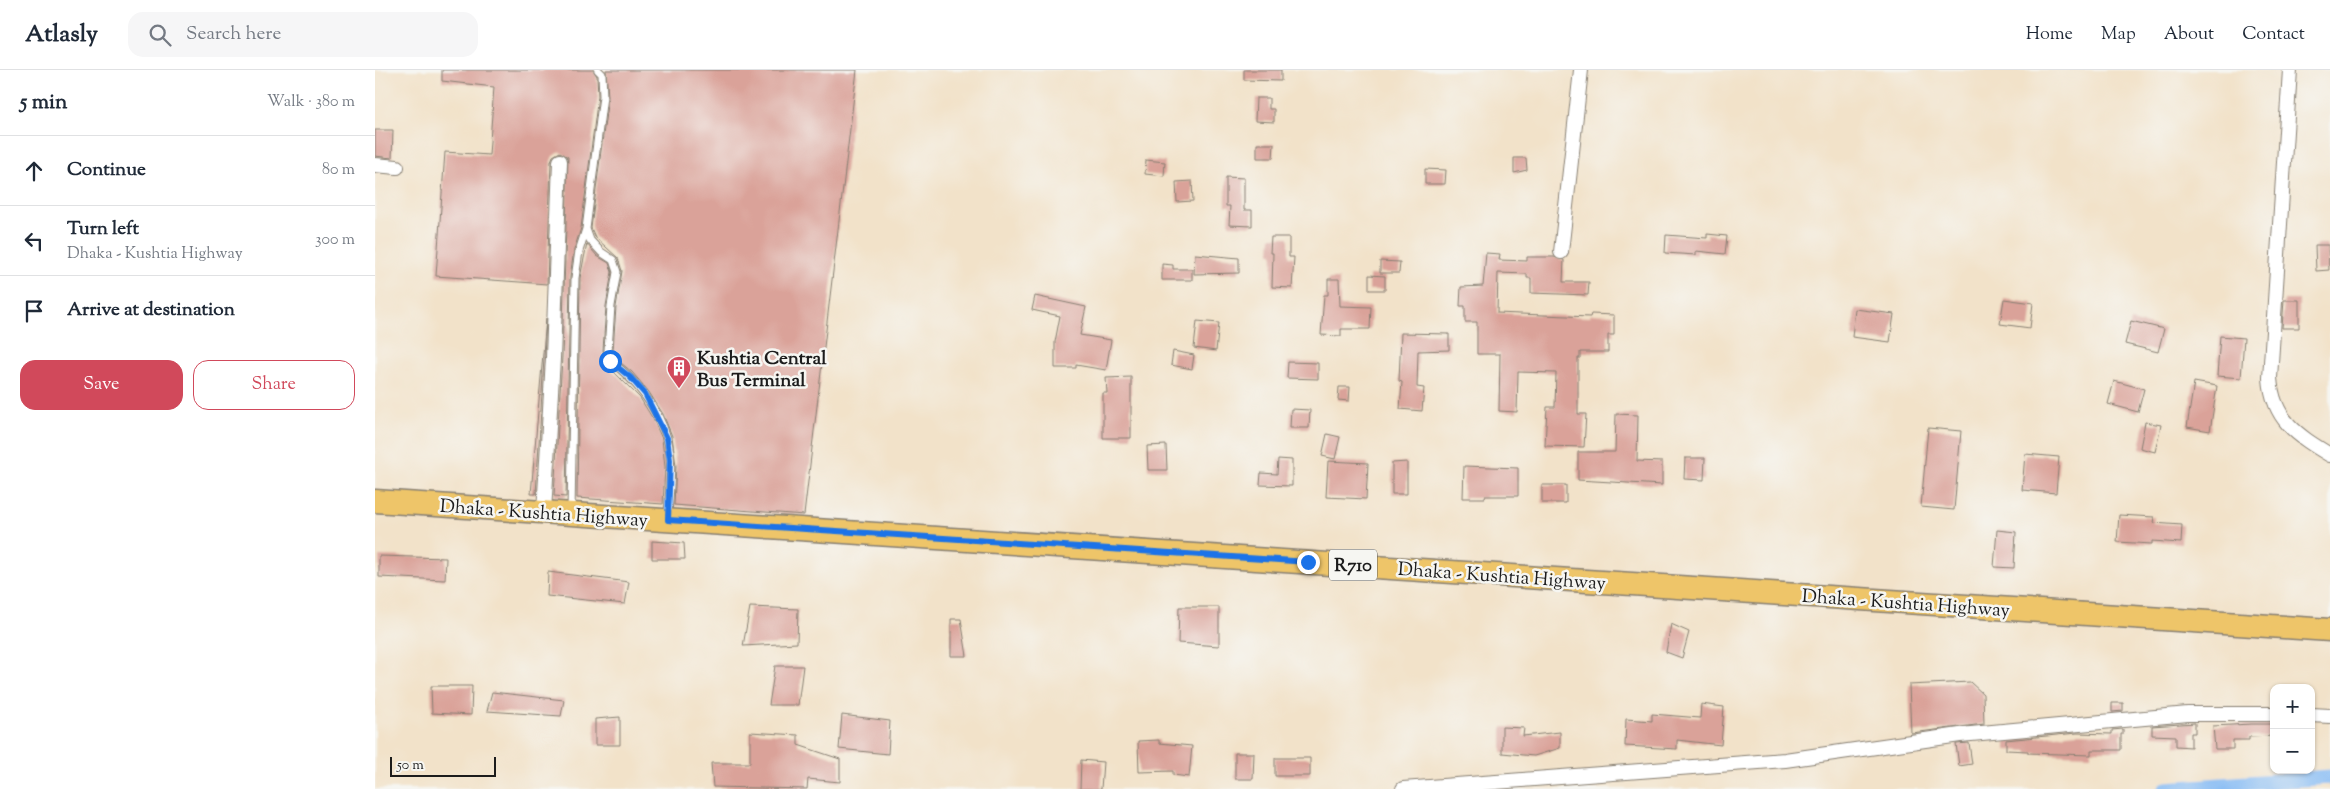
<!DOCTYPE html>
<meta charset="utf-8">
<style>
body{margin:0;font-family:"Sorts Mill Goudy",serif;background:#f6f6f7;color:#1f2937}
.controls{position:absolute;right:15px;bottom:15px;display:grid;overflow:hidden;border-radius:10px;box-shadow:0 1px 4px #0004}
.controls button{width:45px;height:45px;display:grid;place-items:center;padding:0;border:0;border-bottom:1px solid #e0e1e3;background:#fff;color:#1f2937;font:25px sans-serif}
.scale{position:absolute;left:15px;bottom:12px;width:106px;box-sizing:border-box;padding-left:5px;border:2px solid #1c1c1c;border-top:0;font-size:14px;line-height:18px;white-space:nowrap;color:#1c1c1c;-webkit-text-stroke:4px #f6f6f2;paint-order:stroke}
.stop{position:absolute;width:15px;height:15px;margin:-11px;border:4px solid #1a73e8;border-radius:50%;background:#fff}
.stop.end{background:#1a73e8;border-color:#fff;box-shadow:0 1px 5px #0008}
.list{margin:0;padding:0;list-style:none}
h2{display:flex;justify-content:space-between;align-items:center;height:65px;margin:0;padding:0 20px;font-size:21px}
h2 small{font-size:16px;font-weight:400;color:#747a83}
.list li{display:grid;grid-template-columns:32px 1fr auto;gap:15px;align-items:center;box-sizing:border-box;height:70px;padding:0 20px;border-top:1px solid #e0e1e3}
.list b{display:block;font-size:19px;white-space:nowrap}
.list p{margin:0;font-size:16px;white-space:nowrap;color:#747a83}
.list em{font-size:16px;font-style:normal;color:#747a83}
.actions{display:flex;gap:10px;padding:15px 20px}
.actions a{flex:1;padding:11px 0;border:1px solid #d1495b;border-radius:15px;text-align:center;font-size:18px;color:#d1495b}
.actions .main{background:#d1495b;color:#fff}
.icon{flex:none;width:28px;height:28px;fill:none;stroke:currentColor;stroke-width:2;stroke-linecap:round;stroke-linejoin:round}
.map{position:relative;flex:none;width:1955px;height:719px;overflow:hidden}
header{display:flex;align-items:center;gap:30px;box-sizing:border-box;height:70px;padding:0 25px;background:#fff;border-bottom:1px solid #e0e1e3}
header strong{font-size:24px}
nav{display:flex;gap:28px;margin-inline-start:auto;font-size:18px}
.search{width:350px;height:45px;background:#f6f6f7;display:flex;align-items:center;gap:12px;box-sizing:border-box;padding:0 18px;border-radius:15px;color:#747a83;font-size:19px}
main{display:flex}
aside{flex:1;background:#fff}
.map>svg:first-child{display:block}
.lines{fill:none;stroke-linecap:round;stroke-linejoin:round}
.canal{stroke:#86bbf4;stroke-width:15}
.building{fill:#daa299}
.lane-casing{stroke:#877f72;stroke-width:9}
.street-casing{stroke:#877f72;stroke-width:16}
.primary-casing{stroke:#877f72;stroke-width:25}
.lane{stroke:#fff;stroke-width:7}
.street{stroke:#fff;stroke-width:14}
.primary{stroke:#eec569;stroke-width:22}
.route{stroke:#1a73e8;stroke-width:6}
.labels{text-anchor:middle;stroke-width:5;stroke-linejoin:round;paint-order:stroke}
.shield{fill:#f6f6f2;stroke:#5d5d5c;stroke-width:1}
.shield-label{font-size:18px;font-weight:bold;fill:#1c1c1c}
.poi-label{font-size:19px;font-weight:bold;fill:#1c1c1c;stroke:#f6f6f2;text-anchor:start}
.street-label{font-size:19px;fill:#1c1c1c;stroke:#f6f6f2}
</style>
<header>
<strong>Atlasly</strong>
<div class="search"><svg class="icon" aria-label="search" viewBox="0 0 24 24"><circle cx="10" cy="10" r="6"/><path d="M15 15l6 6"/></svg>Search here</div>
<nav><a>Home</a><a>Map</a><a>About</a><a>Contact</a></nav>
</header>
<main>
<aside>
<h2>5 min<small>Walk · 380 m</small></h2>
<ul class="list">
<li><svg class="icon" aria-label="ahead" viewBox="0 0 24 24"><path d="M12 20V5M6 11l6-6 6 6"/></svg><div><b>Continue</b></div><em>80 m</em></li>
<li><svg class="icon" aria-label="left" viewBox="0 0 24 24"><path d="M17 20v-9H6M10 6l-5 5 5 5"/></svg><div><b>Turn left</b><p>Dhaka - Kushtia Highway</p></div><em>300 m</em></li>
<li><svg class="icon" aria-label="arrive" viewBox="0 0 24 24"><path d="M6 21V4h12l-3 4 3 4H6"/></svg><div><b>Arrive at destination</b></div></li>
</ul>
<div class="actions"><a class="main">Save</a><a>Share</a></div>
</aside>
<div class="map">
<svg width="1955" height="719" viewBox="0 0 1955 719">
<rect width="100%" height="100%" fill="#f6f6f2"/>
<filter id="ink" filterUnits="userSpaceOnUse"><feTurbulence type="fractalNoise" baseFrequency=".02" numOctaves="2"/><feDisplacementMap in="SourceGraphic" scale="10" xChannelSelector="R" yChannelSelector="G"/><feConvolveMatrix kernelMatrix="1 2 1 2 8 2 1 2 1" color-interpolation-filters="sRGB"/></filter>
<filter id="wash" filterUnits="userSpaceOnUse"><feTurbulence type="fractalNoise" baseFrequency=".0096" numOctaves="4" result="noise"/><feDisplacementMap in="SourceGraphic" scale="20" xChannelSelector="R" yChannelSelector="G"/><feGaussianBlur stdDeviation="1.12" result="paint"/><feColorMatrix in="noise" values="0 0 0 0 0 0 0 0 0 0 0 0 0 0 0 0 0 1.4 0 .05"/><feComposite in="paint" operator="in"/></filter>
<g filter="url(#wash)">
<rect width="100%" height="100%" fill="#f2e2c9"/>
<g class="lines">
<path class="canal" d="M1791,719L1955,707"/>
</g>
<g id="blocks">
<path class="building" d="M67,0H218L222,6L223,26L206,158L199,180L195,207L191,427L179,426L187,288L193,87L185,82L178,86L176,91L172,214L61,206L70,82L114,85L119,17L67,11Z
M231,0H482L429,445L299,435L301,396L297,366L288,344L274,322L257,302L240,288L238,280L241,237L247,201L243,188L220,167L216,158L233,27Z
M869,0H906V11L869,10Z
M881,28H894V39H899V52L880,51Z
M0,60H18L17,88L0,86Z
M882,74H899L898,88H882Z
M1139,88H1151L1152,100L1139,103Z
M771,90L790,92L789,106L770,104Z
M1050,99L1071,100L1070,114H1050Z
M851,107L869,108V140H877V156L854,155L855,136H851Z
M817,111L818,131L802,132L801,112Z
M1332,164L1352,166L1350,184L1321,181V185L1290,183L1291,165L1332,168Z
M896,167H914V187H919L917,218L897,217L898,183H895Z
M212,174L222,186L234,193L237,202L231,236L228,280L230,293L265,328L278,349L287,369L290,397L288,434L202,428L205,208Z
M1940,175H1953L1954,200L1941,201Z
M1111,183L1125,184L1124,190L1152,191V187H1179L1189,190L1188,212H1214L1213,225L1156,223V208H1152V204L1123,203L1122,243L1215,247L1216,244L1239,245V265H1233V282H1205V288H1203V344H1211L1209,377L1170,376L1172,337H1180L1181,303L1143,302L1142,342L1124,341L1125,284H1102V252H1090V236H1085L1086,217L1108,216Z
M820,184L864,188V203L819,204Z
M1005,191L1025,192L1024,203H1005Z
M787,194L798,195V199H817V210H787Z
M994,205L1010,206V220H994Z
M953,209H964L965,236L996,237L995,259H966V266L946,265L949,225H953Z
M660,226L711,237L705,265L736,270L731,300L701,295V298H680V272L685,246L657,240Z
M1629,229L1658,233L1655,258L1625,254Z
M1909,230H1924V258H1907Z
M1480,239L1519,244L1515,272L1477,267Z
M171,248L169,288L161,424H156Z
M822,251L844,253L841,281L819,278Z
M1756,251L1789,259L1783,282L1750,274Z
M1026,263L1074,264V280L1043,281L1042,317L1049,318L1047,341L1025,339L1027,312L1024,311Z
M1845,266L1869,268L1866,308L1842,306Z
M798,281L819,285L817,299L796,295Z
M913,292L943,293V309L912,308Z
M756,307V368H728V323H732L731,308Z
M1739,311L1769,319L1763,342L1733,334Z
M1819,312L1842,316L1835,361L1812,357Z
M964,317H975L974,331L963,330Z
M916,339L935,340L934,358H915Z
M1241,344L1263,345L1262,391L1287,392V415L1203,410V382H1240Z
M1770,352L1786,355L1780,382L1765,378Z
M1553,358L1586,361L1579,440L1546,437Z
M952,364L965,367L960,389L947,386Z
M791,375L792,400H773L772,376Z
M1650,384L1684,387L1681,423L1647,420Z
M1310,388H1330L1329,410L1309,409Z
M903,389L917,390V416L885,415L886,403L902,404Z
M953,391L993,393L991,429L951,427Z
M1032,392V424H1017V393Z
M1089,396L1143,398V426H1110V428H1088Z
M1167,415H1191V433H1167Z
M1744,445L1779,447L1778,453L1807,455L1806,473L1777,471V474L1742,472Z
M1622,460L1641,462L1639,498L1619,497Z
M277,471L309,473L310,489H277Z
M4,486L71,488L70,510L4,507Z
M173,502L254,512L250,534L172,526Z
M375,537L423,539L422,573L368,576Z
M804,537H844V576L803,573Z
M576,549H586L592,586H576Z
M1296,554L1314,562L1307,588L1291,582Z
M400,596H428L423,635H394Z
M1595,612L1608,624L1609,654L1536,663L1534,615Z
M56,616H97L96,645L57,643Z
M117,622L189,630L186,646L112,641Z
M1737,633H1748V641L1737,642Z
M1326,634L1349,637L1346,675L1302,670V679L1250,676L1251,649L1277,651V644L1325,648Z
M467,645L515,651L513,684L464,679Z
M245,647V675H220V649Z
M1820,653V663H1816V677L1801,676V666L1777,665V656Z
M1876,654H1899V666L1874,667V670H1858V679H1840L1838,656Z
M1127,657L1149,658L1148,666L1185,662V678L1159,686L1127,683Z
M1748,659V664H1746V680H1716V685L1653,683V681L1631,680V670L1702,663L1737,664V660Z
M375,662L423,665V675L465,689V712L433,709L432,719L338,717L336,693H375Z
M784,670V673L817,676L814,707L798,705V701L764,702L763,671Z
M1594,673L1597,694L1584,696L1581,674Z
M860,683H879L878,709H860Z
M900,688H935V706H900Z
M706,690L728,692L726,719H705Z"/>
</g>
</g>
<g filter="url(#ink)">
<use href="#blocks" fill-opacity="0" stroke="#877f72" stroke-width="1"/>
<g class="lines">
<defs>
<path id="lane" d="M223,0L227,4L228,26L211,159L215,170L226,182L238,190L242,202L236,236L233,280L235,291C259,308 284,339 292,368C299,392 294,421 293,446
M196,442L200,208L204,181L211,159"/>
<path id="street" d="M1915,0L1895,308C1898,350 1922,365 1955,385
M0,95L22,97
M1186,182L1206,0
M169,442L178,288L185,91
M1936,645L1955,646
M1028,719L1410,690L1585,665L1813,644H1899"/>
<path id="primary" d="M0,431L1955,560"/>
</defs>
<use href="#lane" class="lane-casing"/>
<use href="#street" class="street-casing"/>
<use href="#primary" class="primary-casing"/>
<use href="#lane" class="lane"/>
<use href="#street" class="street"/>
<use href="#primary" class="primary"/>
</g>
</g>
<g class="lines" filter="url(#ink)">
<path class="route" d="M235,291L255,307L270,324L292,368L295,390L293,450L933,492"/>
</g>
<defs>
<symbol id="building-pin" viewBox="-11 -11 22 30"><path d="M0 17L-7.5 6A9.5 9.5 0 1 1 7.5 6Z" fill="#d1495b" stroke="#f6f6f2"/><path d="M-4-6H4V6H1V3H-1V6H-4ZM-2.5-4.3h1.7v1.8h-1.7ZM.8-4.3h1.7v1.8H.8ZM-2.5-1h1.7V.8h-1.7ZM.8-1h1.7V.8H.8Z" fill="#fff"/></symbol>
</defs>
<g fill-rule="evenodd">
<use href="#building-pin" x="290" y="284" width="28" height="38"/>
</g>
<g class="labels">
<rect class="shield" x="954" y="479.5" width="48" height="31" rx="4"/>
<g class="shield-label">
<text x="978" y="501">R710</text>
</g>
<g class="poi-label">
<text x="322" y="294">Kushtia Central<tspan x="322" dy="22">Bus Terminal</tspan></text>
</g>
<g class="street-label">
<text transform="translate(169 442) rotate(4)" y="7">Dhaka - Kushtia Highway</text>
<text transform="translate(1127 505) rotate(4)" y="7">Dhaka - Kushtia Highway</text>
<text transform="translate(1531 532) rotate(4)" y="7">Dhaka - Kushtia Highway</text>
</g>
</g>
</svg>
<div class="controls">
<button>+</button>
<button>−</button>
</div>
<div class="scale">50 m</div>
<div class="stop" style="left:235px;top:291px"></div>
<div class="stop end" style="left:933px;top:492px"></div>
</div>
</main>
